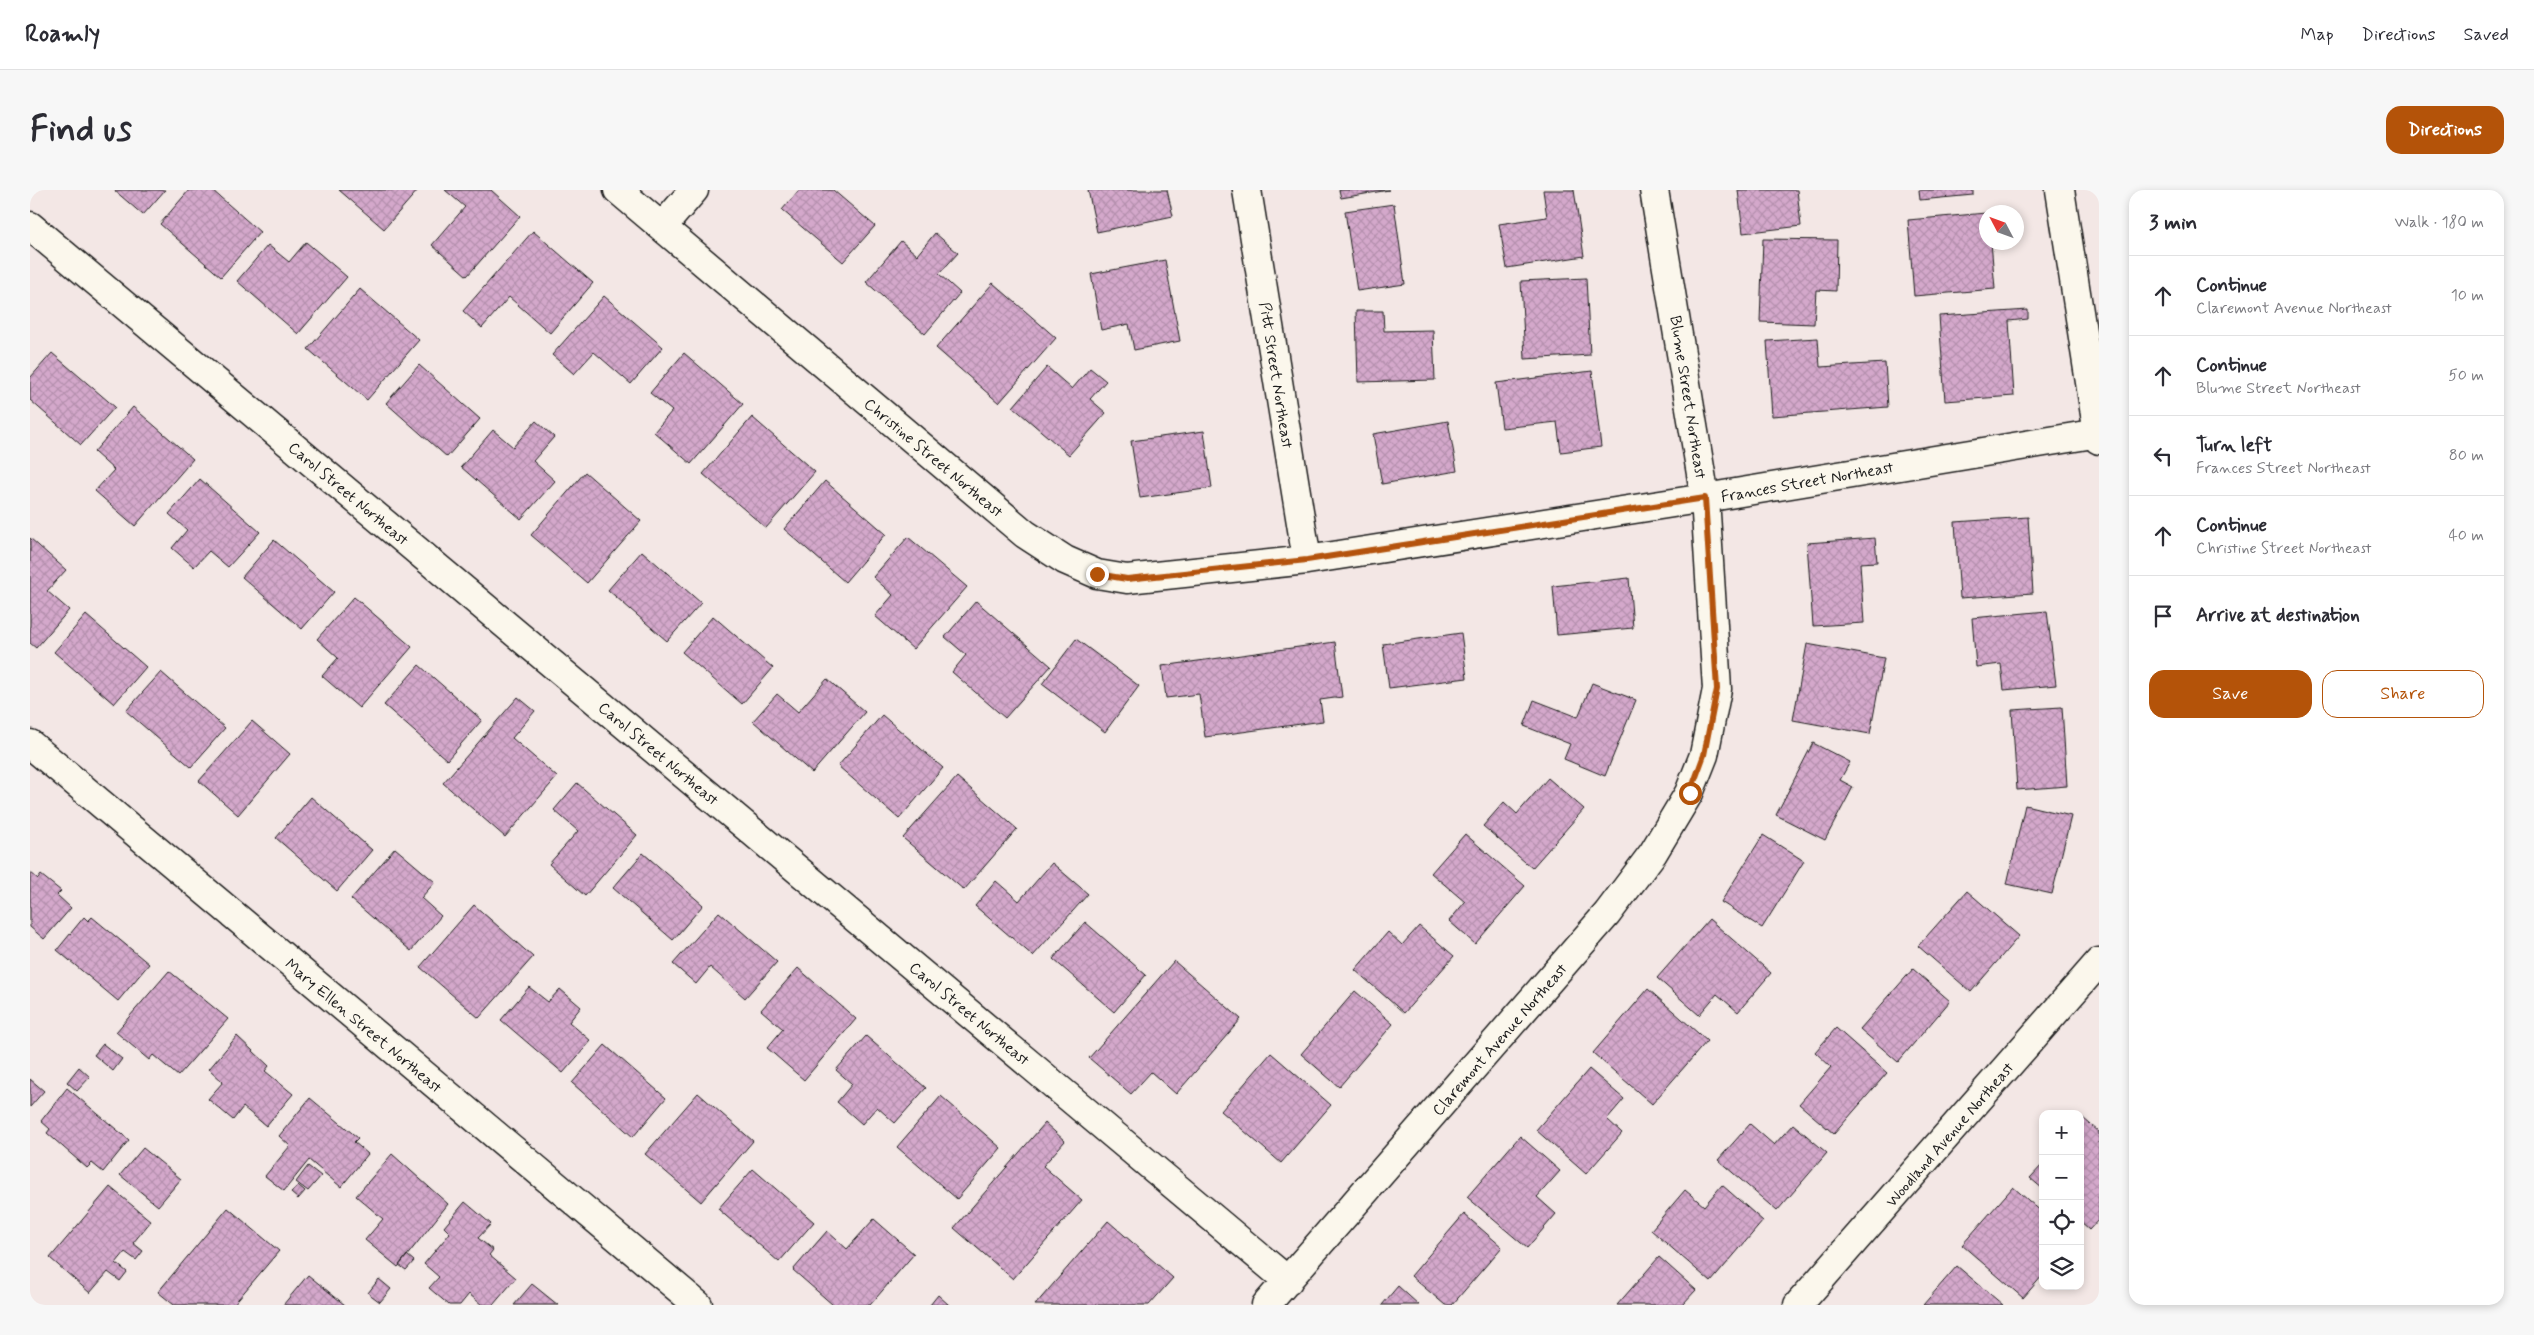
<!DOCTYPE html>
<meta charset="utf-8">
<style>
body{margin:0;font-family:Mynerve,sans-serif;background:#f7f7f7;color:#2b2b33}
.controls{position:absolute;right:15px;bottom:15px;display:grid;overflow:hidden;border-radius:10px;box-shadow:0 2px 8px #0003}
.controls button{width:45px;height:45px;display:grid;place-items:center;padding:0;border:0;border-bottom:1px solid #e1e1e2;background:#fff;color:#2b2b33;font:25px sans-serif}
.compass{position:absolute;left:1949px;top:15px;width:45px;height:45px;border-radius:50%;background:#fff;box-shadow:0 2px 8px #0003;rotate:311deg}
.stop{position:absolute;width:15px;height:15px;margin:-11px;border:4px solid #b45309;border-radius:50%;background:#fff}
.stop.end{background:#b45309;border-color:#fff;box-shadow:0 1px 5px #0008}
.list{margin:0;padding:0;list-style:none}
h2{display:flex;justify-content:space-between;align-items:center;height:65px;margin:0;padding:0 20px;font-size:21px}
h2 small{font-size:16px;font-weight:400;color:#7c7c81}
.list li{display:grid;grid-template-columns:32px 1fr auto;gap:15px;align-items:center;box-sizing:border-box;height:80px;padding:0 20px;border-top:1px solid #e1e1e2}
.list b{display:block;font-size:19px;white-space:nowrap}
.list p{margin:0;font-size:16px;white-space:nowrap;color:#7c7c81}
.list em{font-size:16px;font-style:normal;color:#7c7c81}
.actions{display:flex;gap:10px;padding:15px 20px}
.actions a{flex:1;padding:11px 0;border:1px solid #b45309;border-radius:15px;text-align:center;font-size:18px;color:#b45309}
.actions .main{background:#b45309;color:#fff}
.icon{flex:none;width:28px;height:28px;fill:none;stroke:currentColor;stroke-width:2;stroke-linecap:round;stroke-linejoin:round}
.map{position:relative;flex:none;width:2069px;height:1115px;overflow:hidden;border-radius:15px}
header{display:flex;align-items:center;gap:30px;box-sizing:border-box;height:70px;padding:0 25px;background:#fff;border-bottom:1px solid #e1e1e2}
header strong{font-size:24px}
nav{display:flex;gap:28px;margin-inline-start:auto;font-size:18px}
.intro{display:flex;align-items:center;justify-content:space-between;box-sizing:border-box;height:120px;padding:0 30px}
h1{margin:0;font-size:35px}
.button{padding:12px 22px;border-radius:15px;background:#b45309;color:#fff;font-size:18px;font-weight:700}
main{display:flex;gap:30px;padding:0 30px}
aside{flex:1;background:#fff;border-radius:15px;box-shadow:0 2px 8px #0003}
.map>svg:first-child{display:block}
.building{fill:url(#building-cross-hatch);stroke:#1c1c1c}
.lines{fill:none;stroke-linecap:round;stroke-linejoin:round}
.minor-casing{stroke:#1c1c1c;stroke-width:31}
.minor{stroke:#fbf7ec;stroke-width:28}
.route{stroke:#b45309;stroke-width:6}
.labels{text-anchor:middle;stroke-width:4;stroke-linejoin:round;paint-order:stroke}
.street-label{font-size:16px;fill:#1c1c1c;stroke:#fbf7ec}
</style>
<header>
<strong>Roamly</strong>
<nav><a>Map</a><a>Directions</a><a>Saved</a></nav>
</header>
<div class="intro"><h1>Find us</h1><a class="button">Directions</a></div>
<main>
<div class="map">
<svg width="2069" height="1115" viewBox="0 0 2069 1115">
<defs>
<pattern id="building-cross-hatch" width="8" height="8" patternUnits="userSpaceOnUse" patternTransform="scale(1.25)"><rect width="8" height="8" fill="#d4a8cb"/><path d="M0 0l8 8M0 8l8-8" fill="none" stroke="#b590ae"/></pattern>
</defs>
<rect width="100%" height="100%" fill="#f3e7e5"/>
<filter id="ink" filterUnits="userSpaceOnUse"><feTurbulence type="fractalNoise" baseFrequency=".02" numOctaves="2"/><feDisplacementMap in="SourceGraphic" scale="10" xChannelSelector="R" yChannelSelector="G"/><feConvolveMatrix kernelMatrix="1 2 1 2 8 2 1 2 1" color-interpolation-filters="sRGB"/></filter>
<g filter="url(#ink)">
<path class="building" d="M84,0H135L113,25Z
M159,0H182L230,42L191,87L130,34Z
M309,0H388L354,39Z
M415,0H461L490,26L437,86L402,55L435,17Z
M769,0H803L845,36L813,72L752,20Z
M1058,0H1137L1143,26L1067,42Z
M1309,0H1359L1311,8Z
M1513,0H1544L1554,66L1477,78L1469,34L1517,27Z
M1708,0H1767L1771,36L1713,43Z
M1889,0H1943V5L1890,10Z
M1364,14L1375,94L1327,101L1315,21Z
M1956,23V52H1961L1965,99L1884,106L1878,30Z
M503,41L563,93L520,143L479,107L452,138L433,121Z
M905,43L928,63L909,84L930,103L895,144L836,92L871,51L887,65Z
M1733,49L1807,50L1806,101L1786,100L1784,134L1730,132Z
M276,52L317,87L268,144L207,91L238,55L259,72Z
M1135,70L1150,151L1104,160L1099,134L1071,140L1061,84Z
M1556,88L1560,165L1495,169L1491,91Z
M963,93L1026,148L969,213L906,158Z
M330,99L389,150L337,210L278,159Z
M574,106L633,157L601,194L564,162L544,184L522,165Z
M1998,120V129L1979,131L1984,206L1915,211L1909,126Z
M1326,121H1353L1354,141L1403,140L1405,190L1328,192Z
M1788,148L1790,177L1855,173L1858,217L1742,226L1737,151Z
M22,163L85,217L51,255L0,210V188Z
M654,163L713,214L661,274L624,242L642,221L620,203Z
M389,175L450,229L417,267L356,213Z
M1017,177L1042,199L1060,178L1076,191L1060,209L1076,223L1039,265L983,217Z
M1562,181L1571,257L1531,262L1527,232L1472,238L1466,193Z
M103,217L163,269L105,336L65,301L84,280L64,262Z
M722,227L785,282L736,338L673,284Z
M506,231L524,247L503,271L525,291L491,329L431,277L463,240L483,257Z
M1418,231L1427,281L1352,294L1343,244Z
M1174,241L1182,298L1110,308L1101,251Z
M555,282L611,331L557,393L501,345Z
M170,289L230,342L198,377L179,361L164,377L142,358L157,340L139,324Z
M795,291L856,344L815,392L754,339Z
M1998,327L2003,403L1930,408L1925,332Z
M878,347L937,397L883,459L845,426L863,405L843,387Z
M0,348L36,380L17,401L39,420L6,458L0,453Z
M1845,348L1847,372L1830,373L1834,433L1783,436L1777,353Z
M244,350L304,402L272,439L212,387Z
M612,361L671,413L637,451L578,400Z
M1599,388L1603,438L1527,445L1523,396Z
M324,407L382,457L329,518L292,486L308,468L287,449Z
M946,411L1021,476L975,528L922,482L936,465L915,447Z
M2017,421L2026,495L1974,500L1971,474L1946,477L1942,428Z
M56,425L116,477L84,514L24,462Z
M683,426L743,478L712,514L652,462Z
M1431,443L1437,488L1359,498L1353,454Z
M1046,449L1109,496L1075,542L1012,494Z
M1305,452L1312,507L1290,510L1293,531L1175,547L1169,504L1136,508L1132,476Z
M1777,454L1854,468L1840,544L1763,530Z
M389,475L452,530L417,570L354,515Z
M131,482L195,538L161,577L96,521Z
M797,489L835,522L782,583L723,531L747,504L768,522Z
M1562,493L1606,510L1575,586L1534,569L1540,554L1494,536L1504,510L1548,527Z
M488,507L505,521L482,548L527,587L475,647L413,593Z
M2032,517L2037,596L1987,600L1982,520Z
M852,525L913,578L869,629L808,576Z
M222,531L260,564L208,625L169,591Z
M1783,553L1820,572L1810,590L1823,597L1795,650L1746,625Z
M927,587L987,639L934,700L873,648Z
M1518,588L1554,619L1502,678L1453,636L1474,612L1487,624Z
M547,593L607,645L555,706L519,674L548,641L524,620Z
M281,607L342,660L307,701L246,648Z
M1995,615L2041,626L2022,704L1977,694Z
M1435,644L1495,696L1445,754L1419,731L1435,712L1401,683Z
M1733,645L1774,671L1732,738L1691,712Z
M365,658L405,692L391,708L411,726L381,761L321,709Z
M613,663L673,715L643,750L583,698Z
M1022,673L1058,704L1003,766L945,716L966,691L989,711Z
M0,682L8,689L11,685L31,701L27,705L41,718L14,749L0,737Z
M1937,701L1989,746L1941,802L1888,756Z
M444,715L503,767L449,828L390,777Z
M689,722L747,772L715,808L680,777L666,794L643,774Z
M54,727L58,731L62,727L119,774L88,811L27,760Z
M1679,729L1741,783L1708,822L1687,804L1669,825L1627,788Z
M1055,732L1116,785L1084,822L1023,769Z
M1389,736L1424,766L1374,823L1325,780L1358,742L1372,755Z
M1144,771L1211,829L1146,904L1121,882L1101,904L1059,868Z
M768,778L826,829L774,890L737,858L753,839L731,820Z
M1883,779L1920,811L1868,872L1830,839Z
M139,781L198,829L148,886L123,865L119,870L86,842Z
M499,797L518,812L530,799L551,817L539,832L561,851L533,883L471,830Z
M1618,799L1677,851L1622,914L1563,863Z
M1325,801L1363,834L1309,897L1271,864Z
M1806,838L1857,883L1804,944L1769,914L1801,877L1785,862Z
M207,846L239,876L235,881L263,904L236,936L213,917L203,930L178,909L193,892L179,879Z
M836,846L896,898L865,933L847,917L832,934L807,912L822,894L806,880Z
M73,854L92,869L83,881L64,865Z
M575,855L636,908L603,947L542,893Z
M1241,863L1301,915L1251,973L1191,921Z
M49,877L60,887L47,901L37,892Z
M1559,879L1594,909L1577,929L1592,943L1556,984L1506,940Z
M0,889L14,901L0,917Z
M37,898L99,950L73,982L62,973L57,978L17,943L20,939L11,931Z
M668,903L723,951L671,1012L615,964Z
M911,906L971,958L927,1009L867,957Z
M280,908L328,948L324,952L338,964L311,997L279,970L254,1001L235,986L260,956L249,946Z
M2053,928L2069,942V1029L2059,1040L2050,1032V931Z
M1015,933L1035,951L1013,976L1052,1010L983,1089L924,1038Z
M1720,934L1744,955L1763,934L1797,963L1747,1021L1688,970Z
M1490,946L1530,981L1507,1007L1526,1024L1497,1058L1437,1007Z
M113,958L151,989L128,1016L90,985Z
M362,964L418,1014L368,1077L335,1050L353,1029L326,1006Z
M2013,974V999L2000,988Z
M278,976L291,986L278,1001L266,992Z
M723,979L784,1032L749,1072L688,1019Z
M268,995L275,1001L268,1009L261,1003Z
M1692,995L1733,1031L1681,1092L1621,1040L1655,1000L1674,1016Z
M80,997L121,1031L103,1053L113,1061L106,1070L95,1062L86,1073L97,1082L90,1091L78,1082L60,1103L20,1068Z
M1983,997L2013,1023V1085L1993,1108L1932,1055Z
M435,1012L461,1034L448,1048L463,1060L459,1065L486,1088L463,1115H452L439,1104L430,1115H419L399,1098L409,1087L394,1074L420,1043L414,1037Z
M198,1018L249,1061L203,1115H144L128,1102Z
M1434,1024L1472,1057L1422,1115H1415L1381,1086Z
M844,1029L884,1064L840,1115H803L763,1080L797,1041L817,1059Z
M1078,1031L1143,1088L1119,1115H1005Z
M377,1065L384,1071L376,1080L369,1075Z
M1629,1067L1666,1100L1652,1115H1587Z
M1927,1076L1973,1115H1893Z
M278,1085L315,1115H253Z
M349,1089L361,1099L350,1112L338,1103Z
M502,1094L528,1115H484Z
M1368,1096L1389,1115H1352Z
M908,1105L919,1115H900Z"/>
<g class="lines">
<defs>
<path id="minor" d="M588,0L995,344L1035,370L1067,384L1097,389L1277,370L1675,308L2069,243
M1217,0L1277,370
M2030,0L2069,250
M0,36L1258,1091
M632,37L664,0
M0,554L668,1115
M1236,1115L1577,724L1623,663L1659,603L1674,565L1687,499L1675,308L1624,0
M1768,1115L2069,772"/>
</defs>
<use href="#minor" class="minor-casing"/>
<use href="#minor" class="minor"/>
</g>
</g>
<g class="lines" filter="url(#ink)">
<path class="route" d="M1067,384L1097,389L1277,370L1675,308L1687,499L1674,565L1660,603"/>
</g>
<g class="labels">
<g class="street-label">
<text transform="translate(1247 185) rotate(81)" y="6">Pitt Street Northeast</text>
<text transform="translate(1659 207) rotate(81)" y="6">Blume Street Northeast</text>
<text transform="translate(904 267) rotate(40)" y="6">Christine Street Northeast</text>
<text transform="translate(1777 291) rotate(-10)" y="6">Frances Street Northeast</text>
<text transform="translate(319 303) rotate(40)" y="6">Carol Street Northeast</text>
<text transform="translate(629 563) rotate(40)" y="6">Carol Street Northeast</text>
<text transform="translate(940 823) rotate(40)" y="6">Carol Street Northeast</text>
<text transform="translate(334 835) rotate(40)" y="6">Mary Ellen Street Northeast</text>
<text transform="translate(1469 849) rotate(-49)" y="6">Claremont Avenue Northeast</text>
<text transform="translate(1919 944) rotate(-49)" y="6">Woodland Avenue Northeast</text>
</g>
</g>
</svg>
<div class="controls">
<button>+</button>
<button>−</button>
<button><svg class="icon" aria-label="locate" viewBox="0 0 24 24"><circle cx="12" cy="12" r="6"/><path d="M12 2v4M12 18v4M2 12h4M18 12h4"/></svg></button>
<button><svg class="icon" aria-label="layers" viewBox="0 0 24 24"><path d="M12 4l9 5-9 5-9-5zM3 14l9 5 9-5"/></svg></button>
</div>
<svg class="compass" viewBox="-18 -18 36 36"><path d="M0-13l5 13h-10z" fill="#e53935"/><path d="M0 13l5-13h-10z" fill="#7c7c81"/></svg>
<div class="stop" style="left:1660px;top:603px"></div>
<div class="stop end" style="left:1067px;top:384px"></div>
</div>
<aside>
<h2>3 min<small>Walk · 180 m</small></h2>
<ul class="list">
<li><svg class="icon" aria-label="ahead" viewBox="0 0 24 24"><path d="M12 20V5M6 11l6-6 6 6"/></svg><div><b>Continue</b><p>Claremont Avenue Northeast</p></div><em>10 m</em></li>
<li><svg class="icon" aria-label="ahead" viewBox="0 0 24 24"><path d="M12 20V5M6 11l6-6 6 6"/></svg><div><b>Continue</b><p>Blume Street Northeast</p></div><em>50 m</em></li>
<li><svg class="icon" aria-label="left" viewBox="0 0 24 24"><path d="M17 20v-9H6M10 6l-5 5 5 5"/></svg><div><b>Turn left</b><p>Frances Street Northeast</p></div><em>80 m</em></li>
<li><svg class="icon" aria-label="ahead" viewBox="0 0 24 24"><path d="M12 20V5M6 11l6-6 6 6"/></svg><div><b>Continue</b><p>Christine Street Northeast</p></div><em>40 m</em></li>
<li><svg class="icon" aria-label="arrive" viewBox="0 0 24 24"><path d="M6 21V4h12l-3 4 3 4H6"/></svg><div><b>Arrive at destination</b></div></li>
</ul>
<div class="actions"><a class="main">Save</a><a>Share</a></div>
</aside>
</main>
